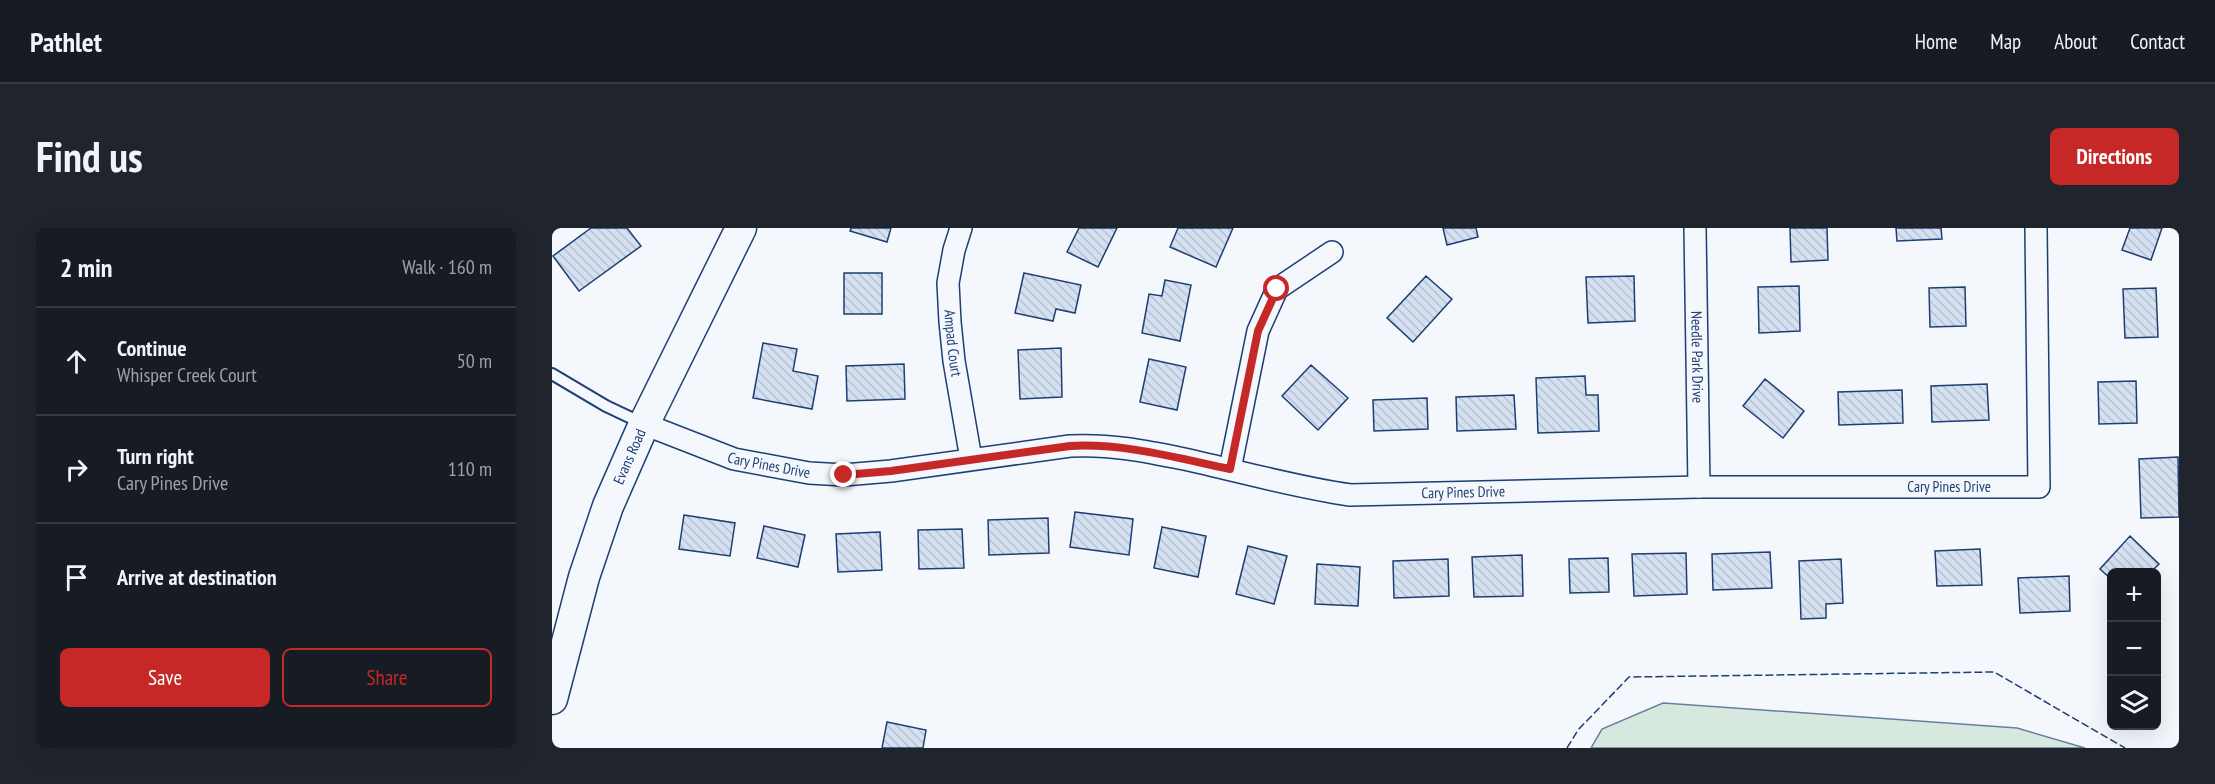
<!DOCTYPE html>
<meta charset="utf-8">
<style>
body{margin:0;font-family:"PT Sans Narrow",sans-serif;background:#20242c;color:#f1f3f6}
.controls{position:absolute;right:18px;bottom:18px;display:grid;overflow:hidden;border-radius:9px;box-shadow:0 6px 24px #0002}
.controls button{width:54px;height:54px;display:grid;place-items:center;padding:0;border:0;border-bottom:2px solid #363941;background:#171b24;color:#f1f3f6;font:30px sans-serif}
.stop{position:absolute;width:18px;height:18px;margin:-14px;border:4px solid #c62828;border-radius:50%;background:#fff}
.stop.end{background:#c62828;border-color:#fff;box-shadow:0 2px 6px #0008}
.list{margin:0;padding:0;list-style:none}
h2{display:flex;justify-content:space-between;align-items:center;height:78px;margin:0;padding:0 24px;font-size:26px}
h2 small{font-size:20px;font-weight:400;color:#9ea1a6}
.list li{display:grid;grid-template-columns:39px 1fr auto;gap:18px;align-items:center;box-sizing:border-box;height:108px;padding:0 24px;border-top:2px solid #363941}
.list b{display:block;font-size:22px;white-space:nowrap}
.list p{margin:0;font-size:20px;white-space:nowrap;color:#9ea1a6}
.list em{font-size:20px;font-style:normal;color:#9ea1a6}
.actions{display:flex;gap:12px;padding:18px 24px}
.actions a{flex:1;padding:14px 0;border:2px solid #c62828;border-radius:9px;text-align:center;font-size:21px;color:#c62828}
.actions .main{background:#c62828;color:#fff}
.icon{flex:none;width:33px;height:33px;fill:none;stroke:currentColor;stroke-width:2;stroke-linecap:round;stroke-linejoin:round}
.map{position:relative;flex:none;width:1627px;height:520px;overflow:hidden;border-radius:9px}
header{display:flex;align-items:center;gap:36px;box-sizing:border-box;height:84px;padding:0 30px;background:#171b24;border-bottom:2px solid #363941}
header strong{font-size:28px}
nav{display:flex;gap:33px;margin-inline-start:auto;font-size:21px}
.intro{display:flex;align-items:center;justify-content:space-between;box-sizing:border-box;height:144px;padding:0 36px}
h1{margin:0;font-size:42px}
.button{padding:15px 27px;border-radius:9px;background:#c62828;color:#fff;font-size:21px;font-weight:700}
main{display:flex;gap:36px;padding:0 36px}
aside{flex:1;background:#171b24;border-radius:9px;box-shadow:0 6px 24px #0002}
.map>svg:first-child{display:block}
.pitch{fill:#d7e8df;stroke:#687fa3;stroke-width:1.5}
.building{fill:url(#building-back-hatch);stroke:#1d3f73;stroke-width:1.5}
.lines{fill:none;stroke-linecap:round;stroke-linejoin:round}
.service-casing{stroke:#1d3f73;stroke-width:14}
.minor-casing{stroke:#1d3f73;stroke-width:24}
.secondary-casing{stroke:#1d3f73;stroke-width:33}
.service{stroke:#f4f7fb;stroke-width:10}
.minor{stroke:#f4f7fb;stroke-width:21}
.secondary{stroke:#f4f7fb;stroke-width:30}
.fence{stroke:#1d3f73;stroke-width:1.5;stroke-dasharray:8 3;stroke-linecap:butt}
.route{stroke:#c62828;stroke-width:8}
.labels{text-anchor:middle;stroke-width:4.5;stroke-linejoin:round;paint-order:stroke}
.street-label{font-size:15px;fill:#1d3f73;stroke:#f4f7fb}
</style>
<header>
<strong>Pathlet</strong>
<nav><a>Home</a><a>Map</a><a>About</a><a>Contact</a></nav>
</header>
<div class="intro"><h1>Find us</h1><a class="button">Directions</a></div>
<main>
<aside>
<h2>2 min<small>Walk · 160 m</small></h2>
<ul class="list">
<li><svg class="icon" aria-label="ahead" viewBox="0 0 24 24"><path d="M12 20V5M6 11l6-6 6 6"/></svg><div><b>Continue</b><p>Whisper Creek Court</p></div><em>50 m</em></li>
<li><svg class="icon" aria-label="right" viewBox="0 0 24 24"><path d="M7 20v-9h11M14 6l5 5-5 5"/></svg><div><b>Turn right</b><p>Cary Pines Drive</p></div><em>110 m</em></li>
<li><svg class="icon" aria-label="arrive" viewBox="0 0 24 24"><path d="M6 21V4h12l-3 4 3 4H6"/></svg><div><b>Arrive at destination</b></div></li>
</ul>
<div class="actions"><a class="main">Save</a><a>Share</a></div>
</aside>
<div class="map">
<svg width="1627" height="520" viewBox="0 0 1627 520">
<defs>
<pattern id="building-back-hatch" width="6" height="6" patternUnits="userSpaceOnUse" patternTransform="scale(1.5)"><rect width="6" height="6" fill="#d5e0f0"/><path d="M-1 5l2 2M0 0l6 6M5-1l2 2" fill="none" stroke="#b6c1d1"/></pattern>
</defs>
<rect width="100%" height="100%" fill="#f4f7fb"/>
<path class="pitch" d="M1111,475L1465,500L1533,520H1039L1050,501Z"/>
<path class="building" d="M39,0H75L89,18L27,63L1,28Z
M299,0H339L335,14L298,3Z
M527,0H565L546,39L515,24Z
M626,0H681L664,39L618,19Z
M891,0H924L926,9L895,17Z
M1238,0H1275L1276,32L1239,34Z
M1344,0H1389L1390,11L1345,13Z
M1578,0H1610L1599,32L1570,22Z
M292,45H330V86H292Z
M472,45L529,57L523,85L504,81L501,93L463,85Z
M874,48L900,71L861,114L835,90Z
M1082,48L1083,93L1036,95L1034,49Z
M613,52L639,57L628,113L590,105L597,66L610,68Z
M1247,58L1248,103L1207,105L1206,59Z
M1413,59L1414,98L1378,99L1377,60Z
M1604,60L1606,109L1573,110L1571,61Z
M211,115L245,121L241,143L266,148L260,181L201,170Z
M509,120L510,169L468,171L466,122Z
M597,131L634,139L625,182L588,174Z
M352,136L353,171L295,173L294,138Z
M759,137L796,170L766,202L730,168Z
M1033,148L1034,167H1046L1047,203L986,205L984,150Z
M1213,151L1252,183L1231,210L1191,178Z
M1584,153L1585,195L1547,196L1546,154Z
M1435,156L1437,192L1380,194L1379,158Z
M1350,162L1351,195L1287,197L1286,164Z
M962,167L964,201L905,203L904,169Z
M875,170L876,201L822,203L821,172Z
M1626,229L1627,289L1589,290L1587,231Z
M523,284L581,291L577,327L518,319Z
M132,287L183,295L178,328L127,321Z
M496,290L497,325L437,327L436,292Z
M212,298L253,307L246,339L205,330Z
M610,299L654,308L646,349L602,340Z
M410,301L412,340L367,341L366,302Z
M328,304L330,342L286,344L284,306Z
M1578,308L1607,336L1599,344H1560V352L1548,341Z
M696,318L735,328L722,376L684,366Z
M1428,321L1430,357L1385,358L1383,323Z
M1218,324L1220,360L1161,362L1160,326Z
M1134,325L1135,366L1082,368L1080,326Z
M970,327L971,368L922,369L920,329Z
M1056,330L1057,364L1018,365L1017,331Z
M896,331L897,368L842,370L841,333Z
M1289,331L1291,375L1274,376V390L1249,391L1247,333Z
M765,336L808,339L806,378L763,376Z
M1517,348L1518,383L1468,385L1466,350Z
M335,494L374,502L371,520H330Z"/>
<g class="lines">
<defs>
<path id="service" d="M0,146L54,178L92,196"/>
<g id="minor">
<path id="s1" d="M409,0L402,22L396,55L398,94L402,133L419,231"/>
<path id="s2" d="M1143,0L1147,259"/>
<path id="s3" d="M92,196L182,231L257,245L292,247L339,243L518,218C558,216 593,223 632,231C687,243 742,259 798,267L1147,259H1487L1484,0"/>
<path d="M678,241L706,103L725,61L780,24"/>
</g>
<g id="secondary">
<path id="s4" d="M0,471L32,349L56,278L92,196L189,0"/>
</g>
</defs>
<use href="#service" class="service-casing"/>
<use href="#minor" class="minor-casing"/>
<use href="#secondary" class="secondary-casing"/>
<use href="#service" class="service"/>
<use href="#minor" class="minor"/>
<use href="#secondary" class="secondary"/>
<path class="fence" d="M1015,520L1026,502L1077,449L1442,444L1573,520"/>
</g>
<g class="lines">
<path class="route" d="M292,247L339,243L518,218C572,215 625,230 678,241L706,103L725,61"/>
</g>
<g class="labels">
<g class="street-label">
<text dy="5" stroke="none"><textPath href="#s1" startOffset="117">Ampad Court</textPath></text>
<text dy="5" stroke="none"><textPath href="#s2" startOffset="129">Needle Park Drive</textPath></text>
<text dy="5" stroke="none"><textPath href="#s4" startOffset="255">Evans Road</textPath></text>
<text dy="5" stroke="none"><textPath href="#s3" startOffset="132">Cary Pines Drive</textPath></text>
<text dy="5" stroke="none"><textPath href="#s3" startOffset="1320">Cary Pines Drive</textPath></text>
<text dy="5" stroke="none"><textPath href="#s3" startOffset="834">Cary Pines Drive</textPath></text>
</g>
</g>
</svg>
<div class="controls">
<button>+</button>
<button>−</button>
<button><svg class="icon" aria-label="layers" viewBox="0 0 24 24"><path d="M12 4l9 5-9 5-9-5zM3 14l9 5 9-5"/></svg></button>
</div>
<div class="stop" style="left:725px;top:61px"></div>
<div class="stop end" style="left:292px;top:247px"></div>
</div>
</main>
